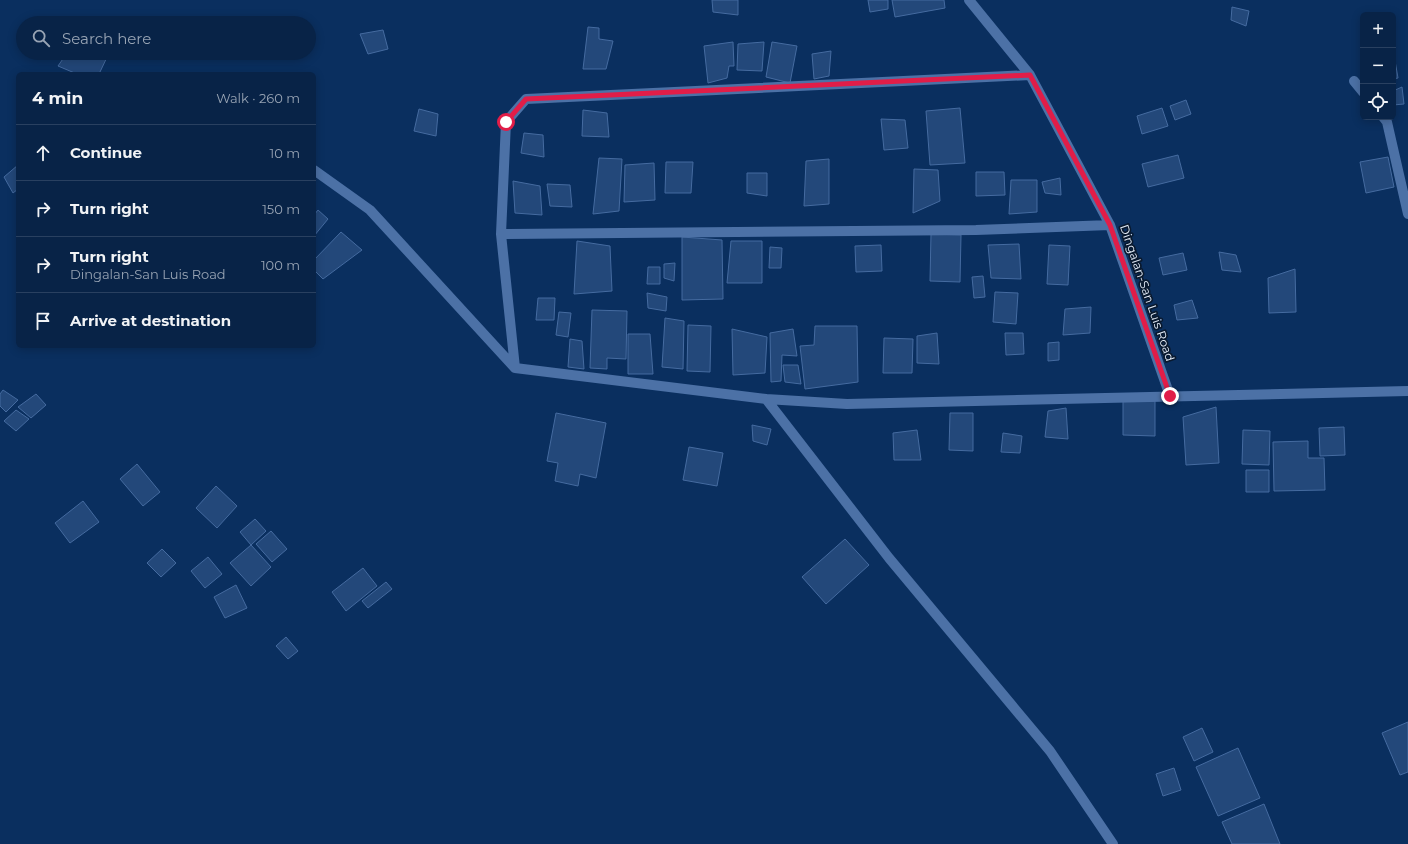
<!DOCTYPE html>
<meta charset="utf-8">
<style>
body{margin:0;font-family:Montserrat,sans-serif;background:#162f52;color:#f1f3f6}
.controls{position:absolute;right:12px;top:12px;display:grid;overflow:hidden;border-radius:6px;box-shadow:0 2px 10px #0003}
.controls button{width:36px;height:36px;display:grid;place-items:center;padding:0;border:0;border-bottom:1px solid #294060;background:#082347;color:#f1f3f6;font:20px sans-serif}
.stop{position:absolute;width:12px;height:12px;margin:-9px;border:3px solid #e11d48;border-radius:50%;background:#fff}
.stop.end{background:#e11d48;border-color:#fff;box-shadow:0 1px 4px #0008}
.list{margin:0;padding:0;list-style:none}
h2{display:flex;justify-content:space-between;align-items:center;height:52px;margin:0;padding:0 16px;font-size:17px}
h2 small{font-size:13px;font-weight:400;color:#98a4b4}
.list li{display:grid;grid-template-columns:26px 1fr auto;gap:12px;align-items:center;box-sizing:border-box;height:56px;padding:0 16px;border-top:1px solid #294060}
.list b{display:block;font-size:15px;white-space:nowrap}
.list p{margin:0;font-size:13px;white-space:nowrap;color:#98a4b4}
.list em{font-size:13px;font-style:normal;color:#98a4b4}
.icon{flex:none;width:22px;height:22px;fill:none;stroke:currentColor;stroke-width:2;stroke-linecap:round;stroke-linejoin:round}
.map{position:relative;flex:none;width:1408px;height:844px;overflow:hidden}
.search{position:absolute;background:#082347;box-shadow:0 2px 10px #0003;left:16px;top:16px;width:300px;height:44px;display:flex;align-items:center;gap:10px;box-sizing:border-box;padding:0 14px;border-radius:22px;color:#98a4b4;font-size:15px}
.panel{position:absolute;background:#082347;box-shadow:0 2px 10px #0003;left:16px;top:72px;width:300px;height:276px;border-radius:6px}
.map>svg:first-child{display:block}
.building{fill:#23487a;stroke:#456ba0}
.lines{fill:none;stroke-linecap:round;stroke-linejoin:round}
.minor{stroke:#4c71a6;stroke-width:10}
.route{stroke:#e11d48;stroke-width:5}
.labels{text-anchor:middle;stroke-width:3.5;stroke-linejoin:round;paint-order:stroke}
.street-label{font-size:12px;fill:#e4edf9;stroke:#09192e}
</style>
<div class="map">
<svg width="1408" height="844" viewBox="0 0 1408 844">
<rect width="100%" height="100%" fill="#0a2f5f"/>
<path class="building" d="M712,0H738V15L713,12Z
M868,0H888V9L870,12Z
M892,0H944L945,8L895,17Z
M1232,7L1249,11L1246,26L1231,20Z
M588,27L599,28V39L613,41L606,69H583Z
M383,30L388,49L368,54L360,34Z
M733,42L734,66H729L727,78L708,83L704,46Z
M764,42L762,71L737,70L738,44Z
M772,42L797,46L790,83L766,77Z
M831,51L829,76L814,79L812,54Z
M67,53H109L99,74H77L58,66Z
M1394,55L1398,78L1393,79V56Z
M1402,87L1404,104L1393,105V91Z
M1186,100L1191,114L1175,120L1170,106Z
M960,108L965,163L930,165L926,111Z
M1162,108L1168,126L1142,134L1137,116Z
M419,109L438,114L436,136L414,131Z
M583,110L607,113L609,137L582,136Z
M881,119L905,120L908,148L884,150Z
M524,133L543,135L544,157L521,153Z
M1178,155L1184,178L1148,187L1142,164Z
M1388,157L1394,187L1366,193L1360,162Z
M599,158L622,159L619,211L593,214Z
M829,159V204L804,206L806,161Z
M666,162H693L691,193H665Z
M654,163L655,200L624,202L625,165Z
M18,165V189L13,193L4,177Z
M914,169L938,170L940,201L913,213Z
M976,172H1004L1005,195L976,196Z
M747,173H767V196L747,193Z
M1060,178L1061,195L1045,193L1042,182Z
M1011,180H1037V212L1009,214Z
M513,181L540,186L542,215L515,213Z
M547,184L570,185L572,207L550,206Z
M318,210L328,219L314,236V215Z
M341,232L362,250L323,279L314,270V260Z
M931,234L961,235L960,282L930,281Z
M682,237L722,240L723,299L682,300Z
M577,241L610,246L612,291L574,294Z
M731,241H762V283H727Z
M1019,244L1021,279L991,278L988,245Z
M881,245L882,271L856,272L855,246Z
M1049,245L1070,246L1068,285L1047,284Z
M770,247L782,248L781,268H769Z
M1219,252L1236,255L1241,272L1222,270Z
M1183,253L1187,270L1163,275L1159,258Z
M675,263L674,281L664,278V264Z
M648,267H660V284H647Z
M1295,269L1296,312L1269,313L1268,278Z
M983,276L985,297L974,298L972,277Z
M995,292L1018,293L1016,324L993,322Z
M647,293L667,297L666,311L648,308Z
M538,298H555L554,320H536Z
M1192,300L1198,318L1177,320L1174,305Z
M1091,307L1090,333L1063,335L1065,309Z
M592,310L627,311L626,359L607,358V369L590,368Z
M559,312L571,313L568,337L556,335Z
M665,318L684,321L683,369L662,367Z
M688,325L711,326L710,372L687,371Z
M815,326H857L858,382L805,389L800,346L814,345Z
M732,329L767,337L765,373L733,375Z
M793,329L797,356L782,355L781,381L771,382L770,333Z
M937,333L939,364L917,363V336Z
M1005,333H1023L1024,354L1006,355Z
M628,334H650L653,374H628Z
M884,338L913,339L912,373H883Z
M570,339L582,341L584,369L568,367Z
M1059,342V360L1048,361V343Z
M783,365H798L801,384L785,382Z
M3,390L18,400L6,412L0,406V394Z
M36,394L46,405L31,418L18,407Z
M1123,401H1155V436L1123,435Z
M1216,407L1219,463L1186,465L1183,417Z
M1066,408L1068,439L1045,437L1048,411Z
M16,410L29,419L16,431L4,421Z
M556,413L606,423L596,478L580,474L578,486L555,481L558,463L547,461Z
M950,413H973V451L949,450Z
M752,425L771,429L767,445L753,441Z
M1344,427L1345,455L1320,456L1319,428Z
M917,430L921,460H894L893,433Z
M1243,430L1270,431L1269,465L1242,464Z
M1003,433L1022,436L1020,453L1001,452Z
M1308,441V458H1324L1325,490L1274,491L1273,442Z
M689,447L723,453L717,486L683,480Z
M137,464L160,492L143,506L120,479Z
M1246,470H1269V492H1246Z
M216,486L237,506L217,528L196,508Z
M83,501L99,522L70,543L55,523Z
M255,519L266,531L251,545L240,532Z
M271,531L287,549L272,562L256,544Z
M845,539L869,565L826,604L802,577Z
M251,545L271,567L251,586L230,563Z
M162,549L176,563L161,577L147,563Z
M208,557L222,574L205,588L191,571Z
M363,568L377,586L346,611L332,592Z
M386,582L392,589L368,608L362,601Z
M236,585L247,608L225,618L214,597Z
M286,637L298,651L288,659L276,646Z
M1408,722V772L1400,775L1382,733Z
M1202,728L1213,752L1194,761L1183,737Z
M1238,748L1260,798L1218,816L1196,767Z
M1174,768L1181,790L1163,796L1156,774Z
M1264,804L1280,844H1232L1222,822Z"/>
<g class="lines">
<path class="minor" d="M969,0L1030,75L1110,225L1170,396
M1354,81L1363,92
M1383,117L1387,122L1408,214
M314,170L370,210L515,368L766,399L847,404L1408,391
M501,234L976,230L1110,225
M515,368L501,234L506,122L526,99L1030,75
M766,399L889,558L1050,751L1113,844"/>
</g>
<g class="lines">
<path class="route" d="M506,122L526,99L1030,75L1110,225L1170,396"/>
</g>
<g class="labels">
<g class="street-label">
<text transform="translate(1147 293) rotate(71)" y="4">Dingalan-San Luis Road</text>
</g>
</g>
</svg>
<div class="controls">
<button>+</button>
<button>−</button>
<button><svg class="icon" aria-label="locate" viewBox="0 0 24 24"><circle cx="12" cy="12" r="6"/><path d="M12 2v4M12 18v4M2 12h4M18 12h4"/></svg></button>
</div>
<div class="stop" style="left:506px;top:122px"></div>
<div class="stop end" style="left:1170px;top:396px"></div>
<div class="search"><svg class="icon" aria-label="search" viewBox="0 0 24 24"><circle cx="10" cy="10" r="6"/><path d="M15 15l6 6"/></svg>Search here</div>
<section class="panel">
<h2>4 min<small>Walk · 260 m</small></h2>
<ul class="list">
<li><svg class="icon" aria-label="ahead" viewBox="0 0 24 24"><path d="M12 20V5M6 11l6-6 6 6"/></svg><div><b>Continue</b></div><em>10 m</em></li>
<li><svg class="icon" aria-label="right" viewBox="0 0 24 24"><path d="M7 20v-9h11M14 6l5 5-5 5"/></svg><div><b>Turn right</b></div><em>150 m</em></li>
<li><svg class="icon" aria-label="right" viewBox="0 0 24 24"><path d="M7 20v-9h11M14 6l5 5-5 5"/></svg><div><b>Turn right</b><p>Dingalan-San Luis Road</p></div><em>100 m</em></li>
<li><svg class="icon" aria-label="arrive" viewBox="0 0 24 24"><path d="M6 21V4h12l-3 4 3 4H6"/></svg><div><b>Arrive at destination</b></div></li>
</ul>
</section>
</div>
